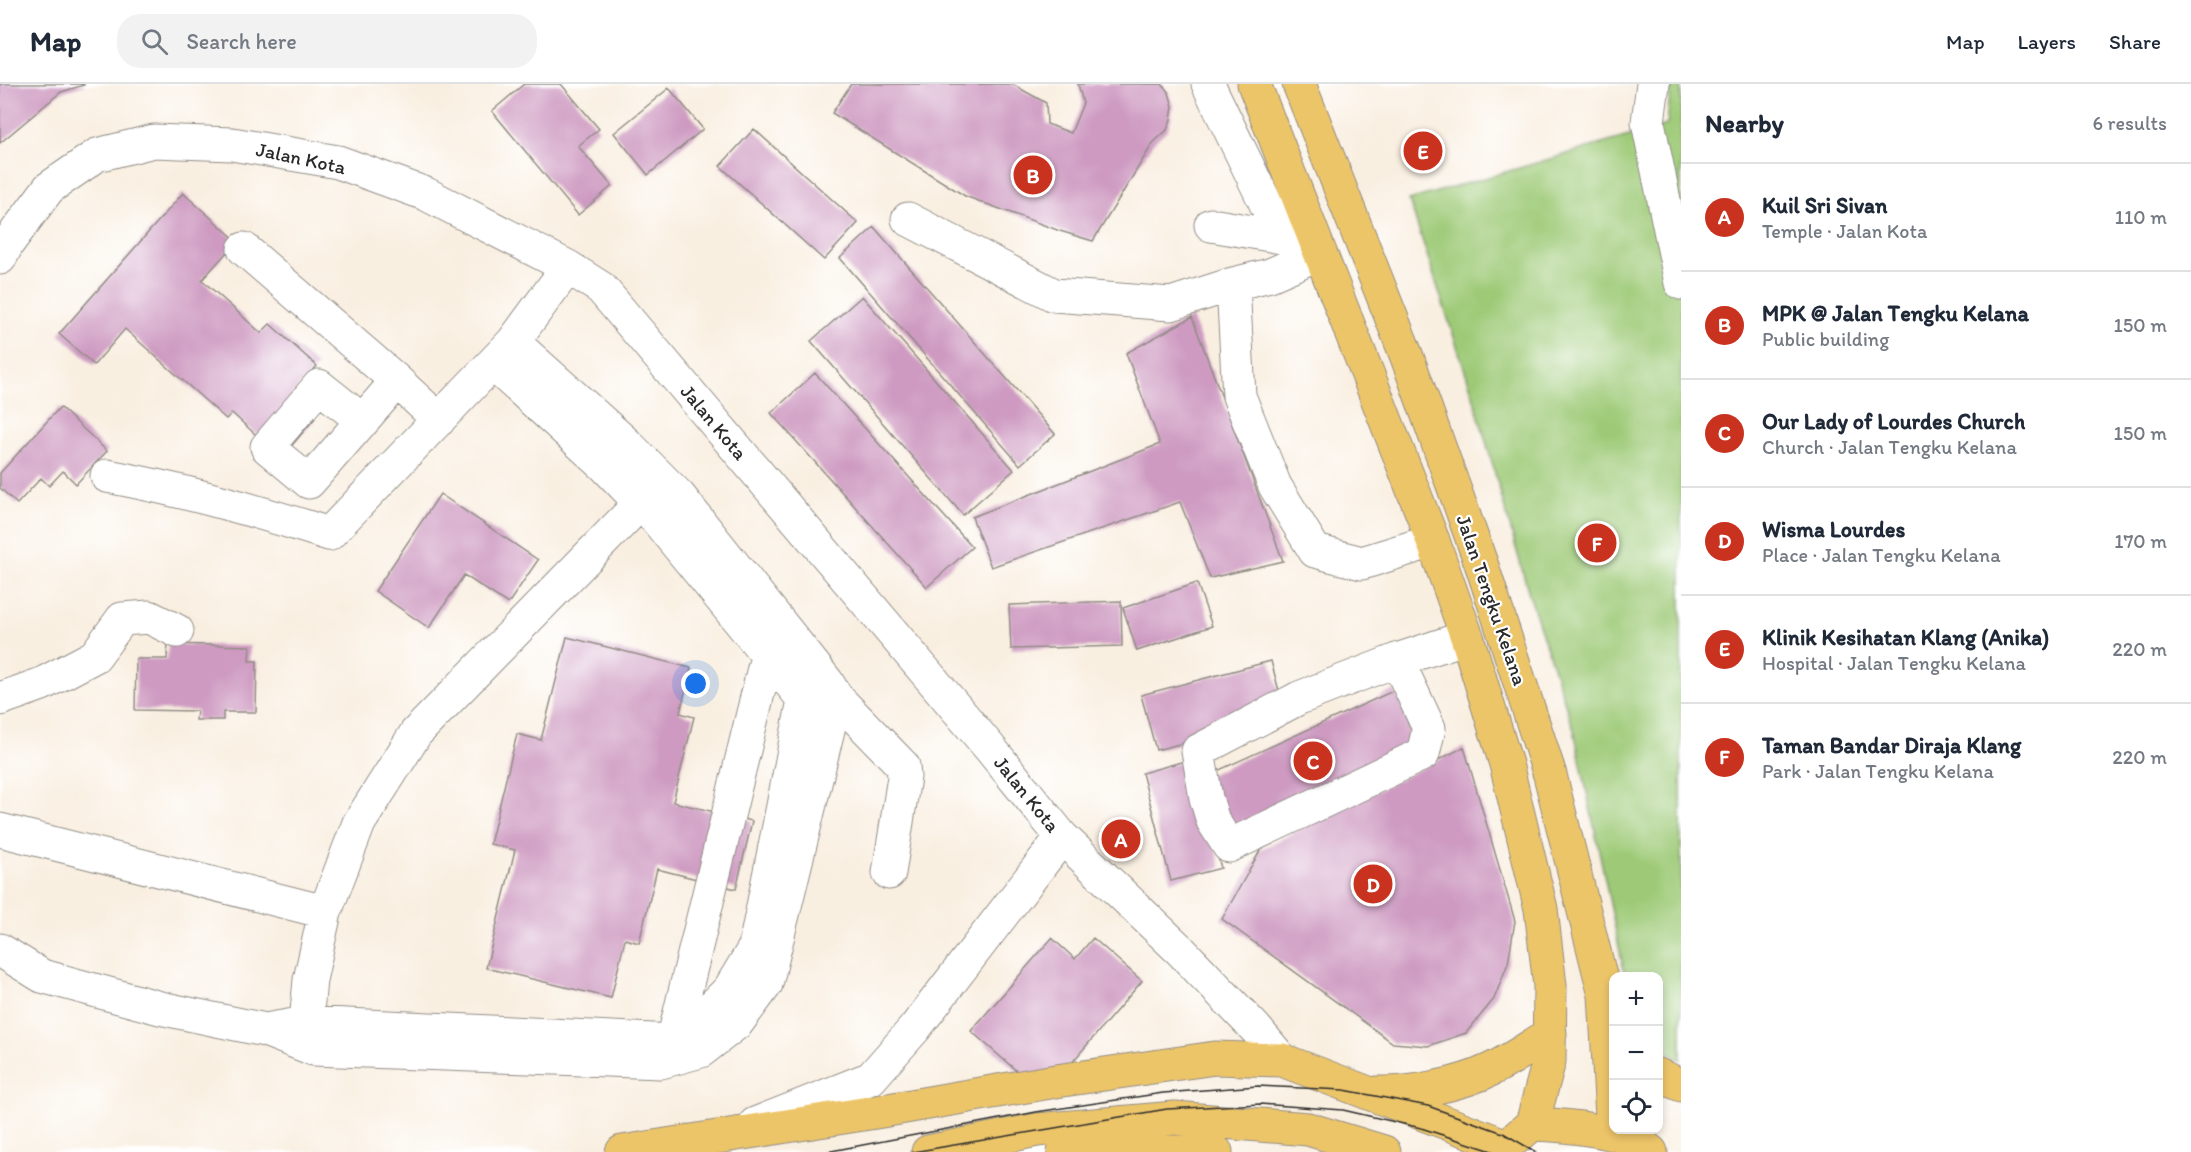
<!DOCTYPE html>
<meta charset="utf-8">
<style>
body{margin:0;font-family:Itim,sans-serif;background:#f2f2f3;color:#1f2937}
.controls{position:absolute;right:18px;bottom:18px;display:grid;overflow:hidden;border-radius:12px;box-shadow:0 3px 9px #0003}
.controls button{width:54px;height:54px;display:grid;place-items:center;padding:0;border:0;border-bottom:2px solid #e0e1e3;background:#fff;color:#1f2937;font:30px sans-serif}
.you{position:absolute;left:696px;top:600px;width:21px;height:21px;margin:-15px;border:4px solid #fff;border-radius:50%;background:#1a73e8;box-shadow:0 0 0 9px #1a73e833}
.badge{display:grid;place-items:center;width:39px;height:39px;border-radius:50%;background:#c8321e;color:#fff;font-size:20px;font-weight:700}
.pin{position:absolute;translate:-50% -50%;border:3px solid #fff;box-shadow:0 2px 6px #0006}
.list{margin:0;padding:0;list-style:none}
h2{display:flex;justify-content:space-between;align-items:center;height:78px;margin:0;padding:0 24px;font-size:26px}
h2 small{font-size:20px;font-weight:400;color:#747a83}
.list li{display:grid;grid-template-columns:39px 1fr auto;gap:18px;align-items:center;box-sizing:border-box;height:108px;padding:0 24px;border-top:2px solid #e0e1e3}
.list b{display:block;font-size:22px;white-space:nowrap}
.list p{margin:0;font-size:20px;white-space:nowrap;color:#747a83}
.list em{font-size:20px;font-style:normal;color:#747a83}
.icon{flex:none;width:33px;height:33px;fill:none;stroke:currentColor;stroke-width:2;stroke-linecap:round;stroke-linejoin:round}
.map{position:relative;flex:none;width:1681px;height:1068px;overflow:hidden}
header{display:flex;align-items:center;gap:36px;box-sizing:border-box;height:84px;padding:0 30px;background:#fff;border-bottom:2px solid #e0e1e3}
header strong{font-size:28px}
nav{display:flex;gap:33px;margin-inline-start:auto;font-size:21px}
.search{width:420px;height:54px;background:#f2f2f3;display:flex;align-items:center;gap:15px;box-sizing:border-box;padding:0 21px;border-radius:24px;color:#747a83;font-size:22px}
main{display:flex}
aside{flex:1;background:#fff}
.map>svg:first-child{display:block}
.green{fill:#9eca77;stroke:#647a51;stroke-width:1.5}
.building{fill:#ce9ac1}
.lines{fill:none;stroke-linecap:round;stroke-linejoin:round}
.minor-casing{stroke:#928d86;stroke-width:35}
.highway-casing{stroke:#928d86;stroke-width:35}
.minor{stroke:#fff;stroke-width:33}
.highway{stroke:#edc569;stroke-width:33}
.tram{stroke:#2b2b2b;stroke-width:1.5}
.labels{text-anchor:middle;stroke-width:4.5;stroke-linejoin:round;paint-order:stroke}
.street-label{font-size:20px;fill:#2b2b2b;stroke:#fff}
</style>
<header>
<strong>Map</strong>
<div class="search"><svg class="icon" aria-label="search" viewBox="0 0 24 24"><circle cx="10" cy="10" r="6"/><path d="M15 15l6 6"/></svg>Search here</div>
<nav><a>Map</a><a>Layers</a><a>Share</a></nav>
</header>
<main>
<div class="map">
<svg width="1681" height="1068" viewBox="0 0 1681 1068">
<rect width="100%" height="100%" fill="#fff"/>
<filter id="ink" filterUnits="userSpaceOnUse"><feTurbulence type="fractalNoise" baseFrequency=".0167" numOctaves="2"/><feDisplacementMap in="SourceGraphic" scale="12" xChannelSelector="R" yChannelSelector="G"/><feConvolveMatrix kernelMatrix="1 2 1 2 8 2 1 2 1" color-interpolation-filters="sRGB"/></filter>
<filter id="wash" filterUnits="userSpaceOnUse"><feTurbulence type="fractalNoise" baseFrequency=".008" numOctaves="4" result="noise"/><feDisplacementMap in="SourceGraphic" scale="24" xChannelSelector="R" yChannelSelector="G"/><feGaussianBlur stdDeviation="1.35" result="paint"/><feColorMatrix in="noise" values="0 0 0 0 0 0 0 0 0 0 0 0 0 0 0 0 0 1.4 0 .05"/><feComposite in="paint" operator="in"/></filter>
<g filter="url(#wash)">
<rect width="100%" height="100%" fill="#f9efe1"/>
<path class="green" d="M1671,0H1681V976L1659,964L1658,892H1625L1574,646L1529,510L1472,308L1409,116L1667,41Z"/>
<g id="blocks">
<path class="building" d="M0,0H84V1L61,8L0,59Z
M524,0H561L599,45L578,62L612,102L578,131L492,27Z
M851,0H1012L1046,19L1047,40L1071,49L1083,19L1078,0H1162L1169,9L1173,22L1171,35L1167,46L1153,59L1093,157L1060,147L965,112L832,29Z
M669,4L703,45L648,91L614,49Z
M754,45L858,139L824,176L720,82Z
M183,109L237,157L202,196L261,249L270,240L317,282L291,312L315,334L287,367L256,351L232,329L226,335L125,245L94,281L59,250Z
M874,143L1055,350L1020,381L840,174Z
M862,212L1014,386L963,431L811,257Z
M1192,233L1283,477L1210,494L1180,418L991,483L972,433L1160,360L1126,269Z
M815,289L972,463L927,503L771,329Z
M60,323L107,367L76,400L63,387L49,402L41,394L17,420L0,404V389Z
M440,410L538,476L508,520L464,491L429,544L375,507Z
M1197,499L1212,542L1137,567L1123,524Z
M1121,517L1122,562L1011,565L1009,521Z
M567,553L691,584L680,629L694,633L673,718L752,737L736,805L657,785L639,859L625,855L611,914L486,884L515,766L490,760L517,650L541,656Z
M168,560L250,562L249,577H257L256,628H223V636H196L197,627L135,626L136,575H167Z
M1271,577L1286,633L1156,666L1141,611Z
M1395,606L1420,662L1231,748L1206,692Z
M1464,663L1515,837L1508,879L1494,915L1466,949L1428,962L1393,959L1222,835L1261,765Z
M1192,675L1221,784L1171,797L1142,689Z
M1052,854L1075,875L1093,854L1142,897L1044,1011L971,947Z"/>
</g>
</g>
<g filter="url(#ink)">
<use href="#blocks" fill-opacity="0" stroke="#928d86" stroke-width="1.5"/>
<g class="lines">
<defs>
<path id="minor" d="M1208,0L1282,153
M1653,0L1648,38L1681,199
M908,135L1054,211L1171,220L1233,200
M1211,141L1299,156
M244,165L397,297
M1320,169L1270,191L1233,200L1239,312L1275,402L1315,467L1362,479L1433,457
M0,174L8,159L49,104L97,71L154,57L232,60L338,78L426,110L568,183L601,204L989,663L1062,753L1181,867L1256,945L1282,976
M363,337L319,302L267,363L309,398L397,297L439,336
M107,392C183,406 255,426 329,450L513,258L568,183
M1397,576L1299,614L1198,667L1206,714L1213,737L1229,762L1423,670L1429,644L1397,576L1467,553
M836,613L903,682L904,693L889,789
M0,615L42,600L95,572L122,535L149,533L177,547
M0,746L325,828
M0,866L42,892L160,924L265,946L313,965L661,978L701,967L737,939L766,900L836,613L827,598L679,412L628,361L513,258
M265,946L306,939L673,957L691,943L729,906L755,863L804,616L656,435L605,382L493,280
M673,957L767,572
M312,961L306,939L310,896L325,828L359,739L416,649L656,403
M755,1040L871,994L915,944L1062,753"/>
<path id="highway" d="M1254,0L1433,457L1467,553L1506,680L1541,825L1550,902L1549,977L1532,1040
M1299,0L1407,273L1482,482L1550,691L1605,911L1613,1050
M1658,991L1681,1001
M1377,1009C1411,1010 1459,1001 1490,986C1511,976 1530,963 1550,950
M1516,1054L1532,1040C1563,1041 1628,1046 1651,1068
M622,1068L882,1027L1056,997L1215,974L1282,976L1507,1062
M928,1068L1037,1046L1175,1034L1308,1045L1384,1068
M1064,1068H1216"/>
</defs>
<use href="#minor" class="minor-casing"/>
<use href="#highway" class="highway-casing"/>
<use href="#minor" class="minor"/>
<use href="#highway" class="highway"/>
<path class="tram" d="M826,1068L1036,1028L1163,1009L1258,1002L1344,1006L1428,1022L1503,1049L1536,1068
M913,1068L1167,1025L1260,1020L1343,1026L1421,1044L1495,1068"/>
</g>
</g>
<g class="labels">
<g class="street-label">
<text transform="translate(301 74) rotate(12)" y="7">Jalan Kota</text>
<text transform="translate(714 338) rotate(50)" y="7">Jalan Kota</text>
<text transform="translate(1492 516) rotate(71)" y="7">Jalan Tengku Kelana</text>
<text transform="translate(1027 710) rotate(51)" y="7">Jalan Kota</text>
</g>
</g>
</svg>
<div class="controls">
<button>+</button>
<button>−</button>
<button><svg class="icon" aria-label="locate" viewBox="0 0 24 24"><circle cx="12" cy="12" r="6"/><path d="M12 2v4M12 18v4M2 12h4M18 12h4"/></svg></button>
</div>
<div class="you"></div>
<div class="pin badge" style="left:1121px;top:755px">A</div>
<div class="pin badge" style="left:1033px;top:91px">B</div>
<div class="pin badge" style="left:1313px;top:677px">C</div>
<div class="pin badge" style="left:1373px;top:800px">D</div>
<div class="pin badge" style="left:1423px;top:67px">E</div>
<div class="pin badge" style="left:1597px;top:459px">F</div>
</div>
<aside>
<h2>Nearby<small>6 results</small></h2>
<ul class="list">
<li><span class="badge">A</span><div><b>Kuil Sri Sivan</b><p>Temple · Jalan Kota</p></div><em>110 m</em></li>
<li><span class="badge">B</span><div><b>MPK @ Jalan Tengku Kelana</b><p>Public building</p></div><em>150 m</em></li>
<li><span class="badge">C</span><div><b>Our Lady of Lourdes Church</b><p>Church · Jalan Tengku Kelana</p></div><em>150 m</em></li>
<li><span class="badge">D</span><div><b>Wisma Lourdes</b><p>Place · Jalan Tengku Kelana</p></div><em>170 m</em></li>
<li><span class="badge">E</span><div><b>Klinik Kesihatan Klang (Anika)</b><p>Hospital · Jalan Tengku Kelana</p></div><em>220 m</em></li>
<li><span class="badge">F</span><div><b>Taman Bandar Diraja Klang</b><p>Park · Jalan Tengku Kelana</p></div><em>220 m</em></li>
</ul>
</aside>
</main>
